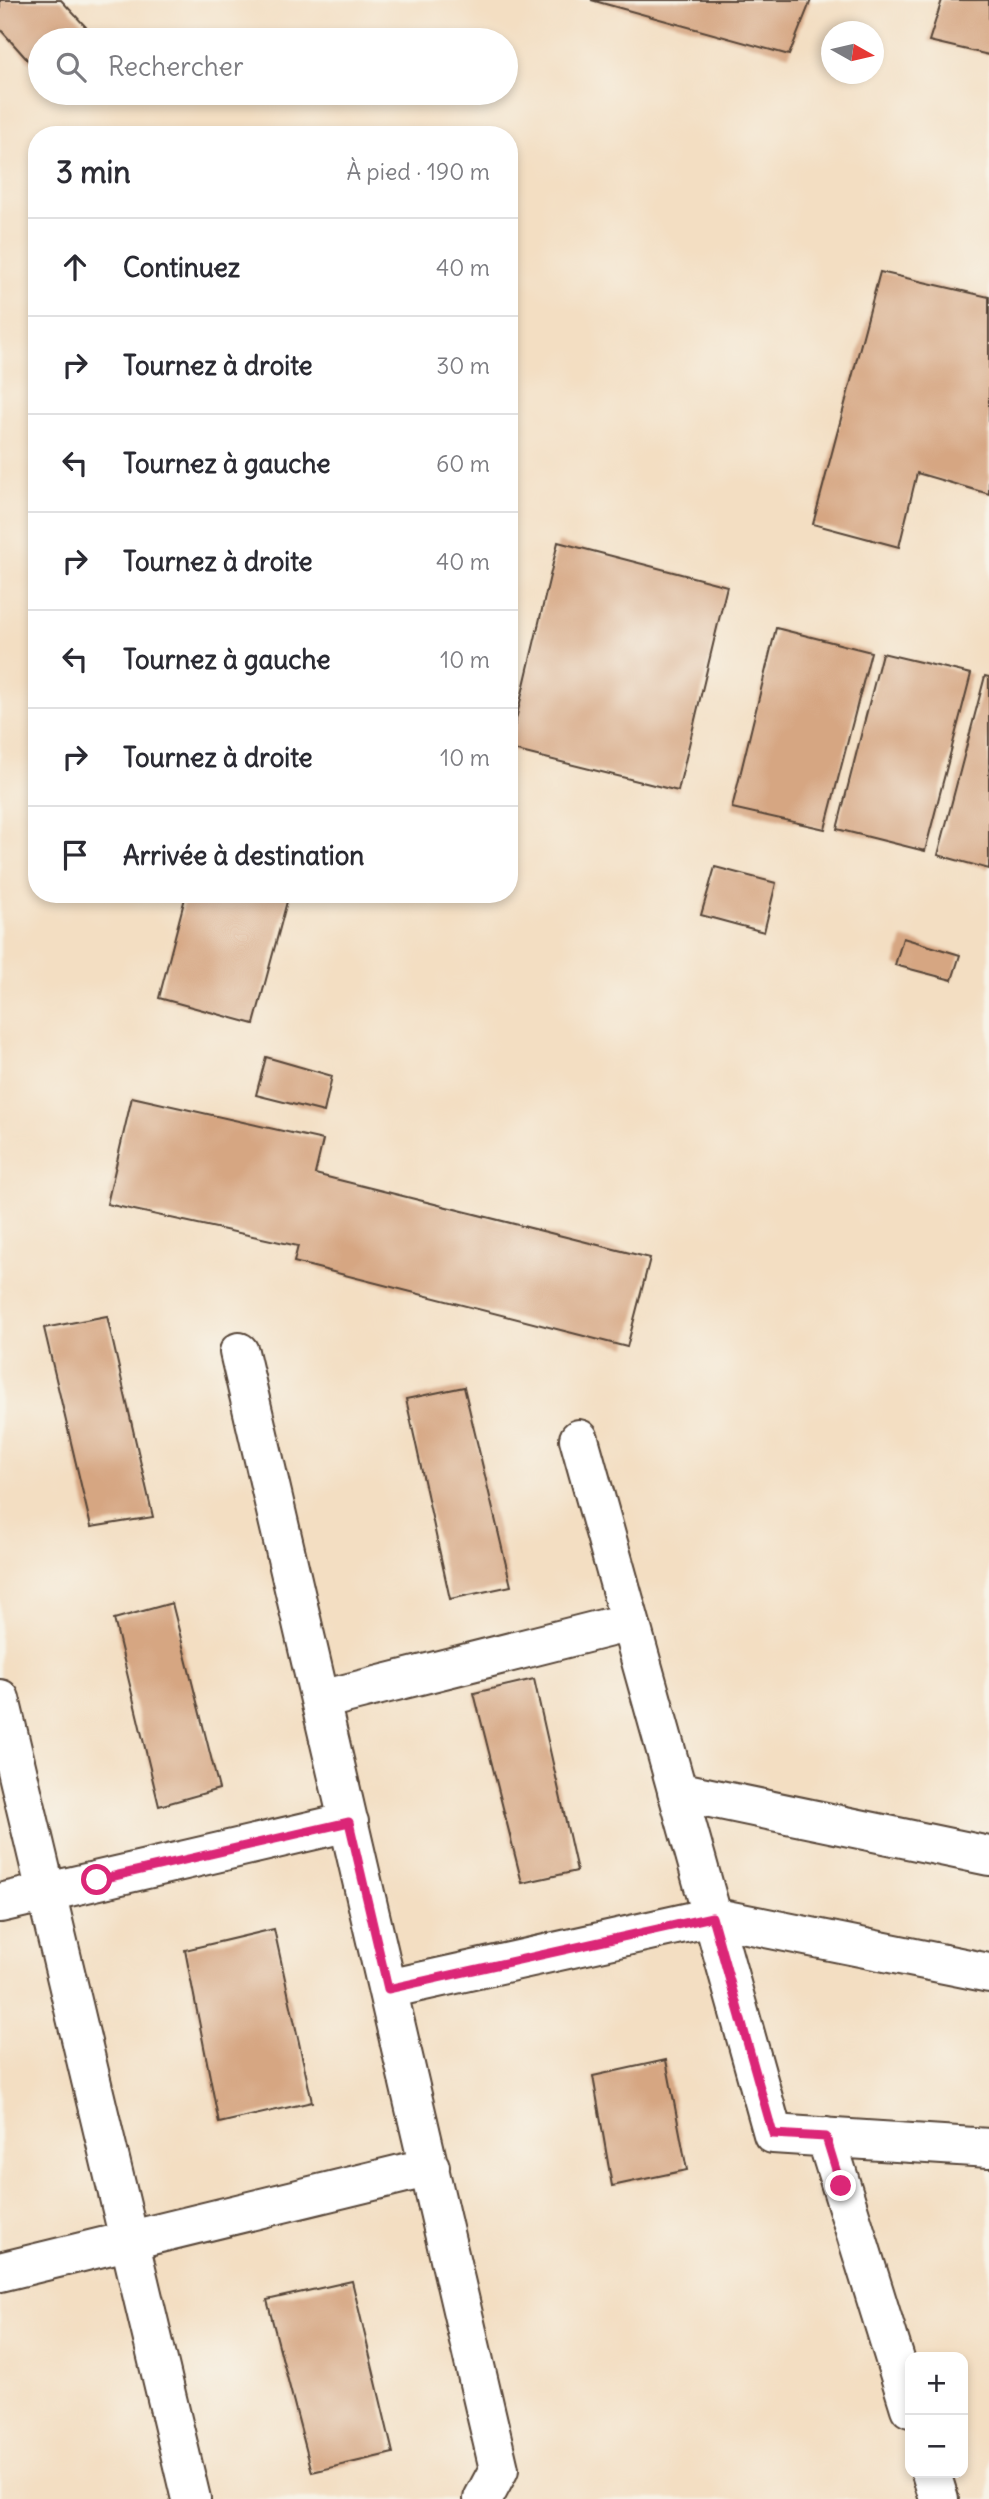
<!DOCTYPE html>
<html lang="fr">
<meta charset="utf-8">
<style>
body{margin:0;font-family:Delius,sans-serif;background:#f2f2f3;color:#2b2b33}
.controls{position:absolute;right:21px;bottom:21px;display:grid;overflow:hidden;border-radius:14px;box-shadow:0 4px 10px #0003}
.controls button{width:63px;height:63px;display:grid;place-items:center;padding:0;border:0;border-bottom:2px solid #e1e1e2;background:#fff;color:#2b2b33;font:35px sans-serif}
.compass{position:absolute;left:821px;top:21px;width:63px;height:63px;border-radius:50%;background:#fff;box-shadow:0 4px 10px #0003;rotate:98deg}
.stop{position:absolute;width:21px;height:21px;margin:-16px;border:5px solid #db2777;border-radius:50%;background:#fff}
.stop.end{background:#db2777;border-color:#fff;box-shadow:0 2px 7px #0008}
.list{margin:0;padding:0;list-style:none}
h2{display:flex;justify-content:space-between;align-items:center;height:91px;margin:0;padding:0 28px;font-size:30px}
h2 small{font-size:23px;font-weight:400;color:#7c7c81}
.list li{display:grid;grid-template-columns:46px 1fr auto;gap:21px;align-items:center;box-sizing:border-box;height:98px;padding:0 28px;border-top:2px solid #e1e1e2}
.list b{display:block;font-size:26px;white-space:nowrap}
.list em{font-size:23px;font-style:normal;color:#7c7c81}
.icon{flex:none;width:38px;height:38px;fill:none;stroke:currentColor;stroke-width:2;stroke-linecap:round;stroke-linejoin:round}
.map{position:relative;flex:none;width:989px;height:2499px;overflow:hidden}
.search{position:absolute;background:#fff;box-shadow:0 4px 10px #0003;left:28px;top:28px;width:490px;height:77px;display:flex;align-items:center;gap:18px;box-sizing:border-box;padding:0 24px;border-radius:38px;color:#7c7c81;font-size:26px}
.panel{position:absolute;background:#fff;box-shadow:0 4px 10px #0003;left:28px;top:126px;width:490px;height:777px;border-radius:28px}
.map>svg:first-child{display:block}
.building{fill:#d6a682}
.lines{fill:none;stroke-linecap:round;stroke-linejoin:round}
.minor-casing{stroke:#574537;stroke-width:42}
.minor{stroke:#fff;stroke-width:38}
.route{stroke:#db2777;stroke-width:9}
</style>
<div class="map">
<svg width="989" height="2499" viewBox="0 0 989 2499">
<rect width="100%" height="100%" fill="#f7f3e8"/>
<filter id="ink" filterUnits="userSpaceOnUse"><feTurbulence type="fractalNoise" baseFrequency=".0143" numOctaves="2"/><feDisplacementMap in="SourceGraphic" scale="14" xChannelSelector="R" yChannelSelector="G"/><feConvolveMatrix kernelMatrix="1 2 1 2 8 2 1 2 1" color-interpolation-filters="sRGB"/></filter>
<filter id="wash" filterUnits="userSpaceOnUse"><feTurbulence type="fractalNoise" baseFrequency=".00686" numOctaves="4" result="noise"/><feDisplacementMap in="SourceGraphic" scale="28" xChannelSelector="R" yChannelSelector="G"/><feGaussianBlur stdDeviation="1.57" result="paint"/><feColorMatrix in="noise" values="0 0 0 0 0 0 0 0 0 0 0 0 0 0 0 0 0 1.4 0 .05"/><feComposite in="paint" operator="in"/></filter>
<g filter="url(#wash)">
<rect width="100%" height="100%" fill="#f3dec2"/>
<g id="blocks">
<path class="building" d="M0,0H61L98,40H40V74L0,29Z
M591,0H811L789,55Z
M942,0H989V55L929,41Z
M880,272L989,297V494L917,473L899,547L813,524Z
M558,542L727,586L678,791L509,749Z
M776,628L871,652L825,829L732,808Z
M882,653L971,674L925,851L837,829Z
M985,676L989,677V869L938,855Z
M715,867L776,883L764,932L701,915Z
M186,894H289L254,1024L159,998Z
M903,938L960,955L952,980L895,965Z
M266,1057L332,1076L324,1112L256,1095Z
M132,1097L323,1140L315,1174L650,1258L627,1347L294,1262L298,1246L107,1204Z
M107,1316L153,1517L91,1527L44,1328Z
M464,1387L511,1586L450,1599L406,1399Z
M172,1603L219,1789L159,1806L114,1619Z
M534,1679L577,1871L522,1883L474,1693Z
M274,1929L312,2102L219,2123L185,1950Z
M666,2060L687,2170L612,2186L593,2076Z
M352,2281L393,2453L312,2472L267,2300Z"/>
</g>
</g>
<g filter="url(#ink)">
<use href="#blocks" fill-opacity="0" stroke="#574537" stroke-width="2"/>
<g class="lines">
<defs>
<path id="minor" d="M239,1352L499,2469L483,2499
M579,1439L773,2134L989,2148
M0,1699L191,2499
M321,1700L630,1622
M677,1791L989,1856
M0,1903L349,1822
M388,1989L712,1917L989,1973
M826,2137L910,2408
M0,2272L430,2167
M931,2473L939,2499"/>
</defs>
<use href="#minor" class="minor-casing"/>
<use href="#minor" class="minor"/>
</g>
</g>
<g class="lines" filter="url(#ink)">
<path class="route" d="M97,1880L349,1822L388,1989L712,1917L773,2134L826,2137L841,2186"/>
</g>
</svg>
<div class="controls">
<button>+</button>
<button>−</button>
</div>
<svg class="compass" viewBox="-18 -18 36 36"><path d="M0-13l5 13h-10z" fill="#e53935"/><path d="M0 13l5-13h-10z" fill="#7c7c81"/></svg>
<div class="stop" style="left:97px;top:1880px"></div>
<div class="stop end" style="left:841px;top:2186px"></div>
<div class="search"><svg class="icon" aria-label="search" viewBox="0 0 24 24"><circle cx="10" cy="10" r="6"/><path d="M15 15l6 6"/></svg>Rechercher</div>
<section class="panel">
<h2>3 min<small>À pied · 190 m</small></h2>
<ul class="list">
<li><svg class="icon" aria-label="ahead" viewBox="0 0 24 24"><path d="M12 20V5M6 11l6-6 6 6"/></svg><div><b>Continuez</b></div><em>40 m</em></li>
<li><svg class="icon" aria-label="right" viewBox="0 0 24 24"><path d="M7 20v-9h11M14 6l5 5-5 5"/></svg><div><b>Tournez à droite</b></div><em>30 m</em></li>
<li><svg class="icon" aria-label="left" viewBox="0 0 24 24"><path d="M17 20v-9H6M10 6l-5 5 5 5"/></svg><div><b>Tournez à gauche</b></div><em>60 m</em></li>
<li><svg class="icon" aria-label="right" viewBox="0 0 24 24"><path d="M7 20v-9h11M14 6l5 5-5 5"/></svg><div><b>Tournez à droite</b></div><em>40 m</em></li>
<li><svg class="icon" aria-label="left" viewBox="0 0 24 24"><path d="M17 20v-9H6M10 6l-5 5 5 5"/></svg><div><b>Tournez à gauche</b></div><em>10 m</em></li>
<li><svg class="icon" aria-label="right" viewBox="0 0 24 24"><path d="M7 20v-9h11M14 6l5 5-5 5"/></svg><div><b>Tournez à droite</b></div><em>10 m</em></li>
<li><svg class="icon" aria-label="arrive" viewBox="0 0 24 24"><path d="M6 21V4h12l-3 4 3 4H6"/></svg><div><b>Arrivée à destination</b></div></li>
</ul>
</section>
</div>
